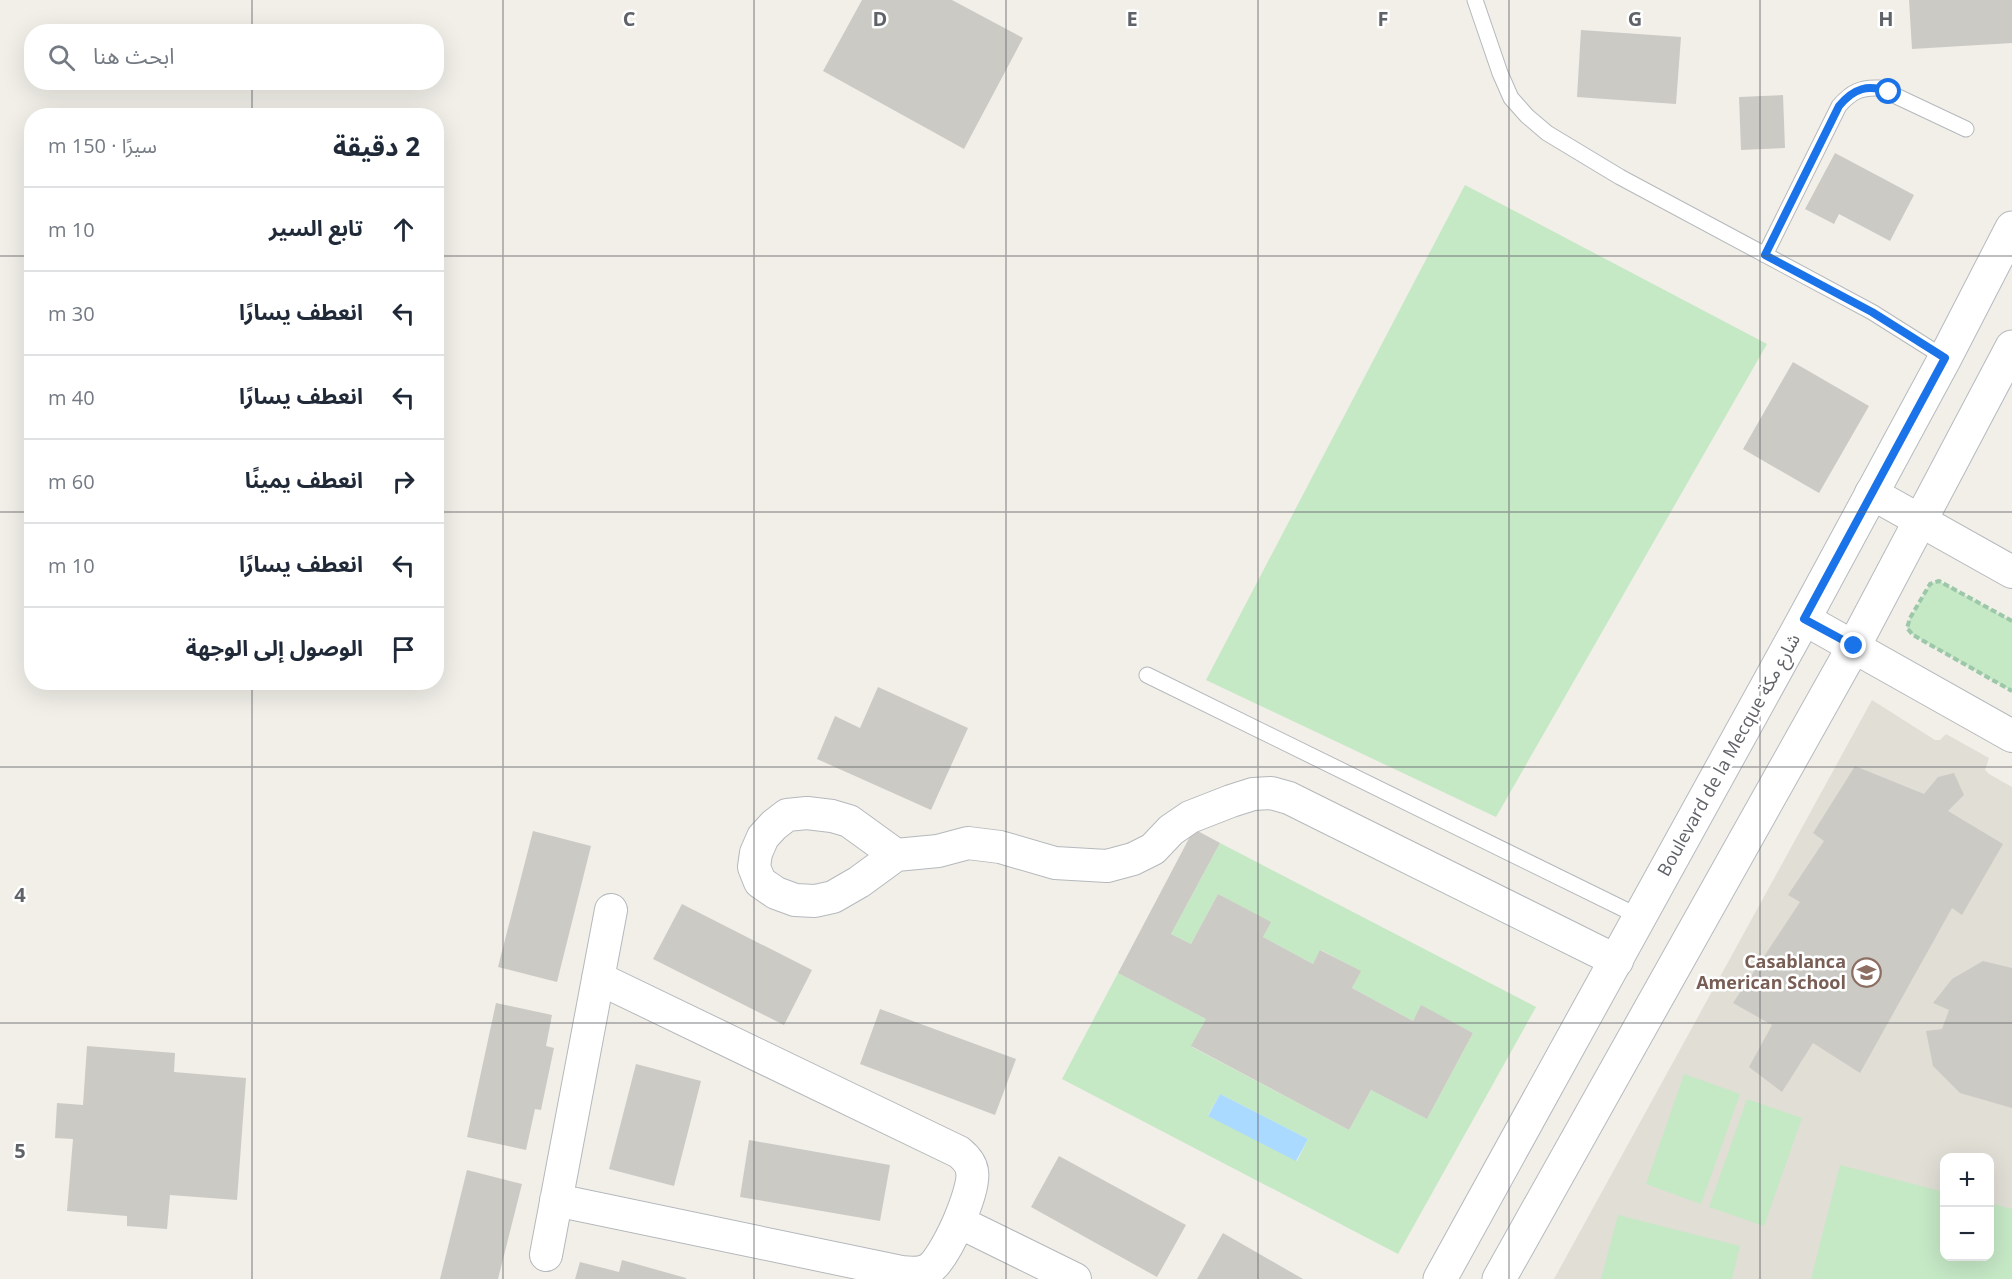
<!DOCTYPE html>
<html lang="ar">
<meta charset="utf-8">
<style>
body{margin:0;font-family:"Open Sans","Noto Sans Arabic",sans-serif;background:#f2f2f3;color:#1f2937;direction:rtl}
.controls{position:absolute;right:18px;bottom:18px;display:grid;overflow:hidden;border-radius:12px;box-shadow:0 6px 24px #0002}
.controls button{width:54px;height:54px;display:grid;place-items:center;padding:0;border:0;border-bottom:2px solid #e0e1e3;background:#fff;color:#1f2937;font:30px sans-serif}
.stop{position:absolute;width:18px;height:18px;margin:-14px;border:4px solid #1a73e8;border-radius:50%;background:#fff}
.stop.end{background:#1a73e8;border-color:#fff;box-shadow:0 2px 6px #0008}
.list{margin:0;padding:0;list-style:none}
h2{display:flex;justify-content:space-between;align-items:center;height:78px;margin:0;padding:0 24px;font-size:26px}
h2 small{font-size:20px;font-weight:400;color:#747a83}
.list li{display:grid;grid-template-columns:39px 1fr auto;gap:18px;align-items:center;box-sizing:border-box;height:84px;padding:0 24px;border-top:2px solid #e0e1e3}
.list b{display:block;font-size:22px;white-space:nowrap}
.list em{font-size:20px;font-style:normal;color:#747a83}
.icon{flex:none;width:33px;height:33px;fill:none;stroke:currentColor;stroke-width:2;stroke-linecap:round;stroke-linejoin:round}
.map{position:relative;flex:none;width:2012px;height:1279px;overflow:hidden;direction:ltr}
.search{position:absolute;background:#fff;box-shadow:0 6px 24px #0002;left:24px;top:24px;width:420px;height:66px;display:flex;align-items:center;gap:15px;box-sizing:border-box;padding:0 21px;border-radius:24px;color:#747a83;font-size:22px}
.panel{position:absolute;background:#fff;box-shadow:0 6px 24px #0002;left:24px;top:108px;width:420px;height:582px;border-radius:24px;direction:rtl}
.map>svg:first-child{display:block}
.education{fill:#e1ded6;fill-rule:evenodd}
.green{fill:#c5e8c5;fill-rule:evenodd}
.water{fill:#aadaff}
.building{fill:#cccac5}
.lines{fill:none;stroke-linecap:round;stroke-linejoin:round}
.lane-casing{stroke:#b5b8bc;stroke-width:17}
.street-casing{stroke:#b5b8bc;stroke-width:34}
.secondary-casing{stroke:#b6babf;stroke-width:35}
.path{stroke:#9cc7a9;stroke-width:4;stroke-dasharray:6 3;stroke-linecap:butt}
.lane{stroke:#fff;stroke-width:15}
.street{stroke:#fff;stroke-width:32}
.secondary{stroke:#fff;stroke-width:33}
.route{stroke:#1a73e8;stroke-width:8}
.grid{fill:none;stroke:#5f6368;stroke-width:1.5;stroke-opacity:0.55}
.labels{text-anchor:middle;stroke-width:5;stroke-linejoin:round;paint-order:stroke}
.street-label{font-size:18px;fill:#5f6368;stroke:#fff}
.education-label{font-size:18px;font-weight:bold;fill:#785e54;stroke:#fff;text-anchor:end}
.grid-label{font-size:20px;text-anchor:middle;font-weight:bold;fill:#5f6368;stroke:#fff;stroke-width:5;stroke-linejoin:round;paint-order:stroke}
</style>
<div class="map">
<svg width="2012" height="1279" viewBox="0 0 2012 1279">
<rect width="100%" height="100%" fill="#f1efe8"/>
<path class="education" d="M1872,700L1935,740H1940L1946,734L1989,758L1985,770L1989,774L2012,787V1279H1554ZM1944,1158H1990V1256H1944Z"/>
<path class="green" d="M1465,185L1767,344L1496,817L1206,680Z
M1939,581L2012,621V691L1913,635L1907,628L1910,618L1930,584Z
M1220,843L1536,1007L1398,1254L1062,1079L1118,973L1206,1019L1192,1047L1349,1130L1371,1090L1427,1119L1473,1033L1421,1006L1413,1021L1352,988L1360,971L1321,950L1313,964L1263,937L1270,923L1218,894L1191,944L1171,934ZM1220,1094L1308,1139L1297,1161L1208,1115Z
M1684,1074L1740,1094L1701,1204L1646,1184Z
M1747,1099L1802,1118L1764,1226L1709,1207Z
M1840,1165L1944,1192V1256H1990V1203L2012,1209V1279H1811Z
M1618,1215L1740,1246L1732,1279H1601Z"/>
<path class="water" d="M1220,1094L1308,1139L1296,1161L1208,1116Z"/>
<path class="building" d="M862,0H952L1023,38L964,149L823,71Z
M1909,0H2012V43L1912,49Z
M1581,30L1681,37L1676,104L1577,97Z
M1783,95L1785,148L1741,150L1739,97Z
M1835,153L1914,195L1890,241L1839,214L1834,224L1805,209Z
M1793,362L1869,406L1819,493L1743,449Z
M878,687L968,728L931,810L817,759L835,716L860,728Z
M1855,766L1924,794L1938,777L1954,773L1964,795L1948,811L2003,844L1962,915L1952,908L1860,1073L1813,1043L1782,1092L1749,1067L1772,1025L1733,1003L1800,902L1788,895L1824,841L1813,833Z
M1194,829L1220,843L1171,934L1191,944L1218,894L1271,922L1263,937L1313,964L1320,950L1361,971L1352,988L1413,1021L1421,1005L1473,1033L1427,1119L1371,1090L1349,1130L1191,1046L1206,1019L1118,973Z
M533,831L591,846L557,982L498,967Z
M682,904L812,970L784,1025L653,959Z
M1983,961L2012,968V1108L1960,1093L1933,1066L1926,1031L1942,1029L1949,1010L1933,1003L1952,979Z
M496,1003L552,1015L546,1046L554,1048L541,1110L535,1109L526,1150L467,1137Z
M880,1009L1016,1059L995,1115L860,1064Z
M87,1046L175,1053L174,1072L246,1078L237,1200L170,1195L167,1229L127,1226V1216L67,1211L73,1139L55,1138L57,1103L83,1105Z
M636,1064L701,1081L674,1186L609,1169Z
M749,1140L890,1165L880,1221L740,1197Z
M1059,1156L1186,1225L1157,1277L1031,1207Z
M467,1170L522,1184L498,1279H440Z
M1223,1233L1303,1279H1197Z
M622,1260L686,1278V1279H575L580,1262L619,1272Z"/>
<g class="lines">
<defs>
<path id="lane" d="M1475,0L1500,73L1511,98L1527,116L1547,133L1620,177L1872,312L1945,358
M1765,255L1839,106C1851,92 1861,87 1879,88L1966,129
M1147,675L1640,917"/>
<path id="street" d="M1871,493L2012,572
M1804,619L2012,736
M896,855L849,821L832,816L807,813L787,815L774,825L763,837L756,853L754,867L760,882L776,893L795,900L815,901L833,897L859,882L896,855L938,851L968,843L1000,847L1055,863L1107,866L1133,859L1153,849L1171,830L1190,817L1231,801L1253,794L1271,793L1289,798L1617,961
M556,1200L901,1272C910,1273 921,1274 929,1269C945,1259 976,1190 972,1171C971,1163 965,1157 959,1152L598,978
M959,1222L1075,1279
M546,1255L611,910"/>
<path id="secondary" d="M1440,1279L1804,619L1945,358L2012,228
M1499,1279L1854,646L2012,347"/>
</defs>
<use href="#lane" class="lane-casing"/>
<use href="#street" class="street-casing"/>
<use href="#secondary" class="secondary-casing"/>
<path class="path" d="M2012,621L1939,581L1930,584L1910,618L1907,628L1913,635L2012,691"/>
<use href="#lane" class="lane"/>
<use href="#street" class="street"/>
<use href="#secondary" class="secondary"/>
</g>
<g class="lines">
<path class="route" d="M1854,646L1804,619L1945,358L1872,312L1765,255L1839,106C1854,88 1868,84 1889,92"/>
</g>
<path class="grid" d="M252,0V32M503,0V1279M754,0V1279M1006,0V1279M1258,0V1279M1509,0V1279M1760,0V1279M252,82V116M0,256H32M436,256H2012M0,512H32M436,512H2012M252,682V1279M0,767H2012M0,1023H2012"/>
<defs>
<symbol id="school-ring" viewBox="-11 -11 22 22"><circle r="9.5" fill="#fff" stroke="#8d6e63" stroke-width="1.5"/><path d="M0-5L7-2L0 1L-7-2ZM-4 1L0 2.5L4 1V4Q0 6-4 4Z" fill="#8d6e63"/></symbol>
</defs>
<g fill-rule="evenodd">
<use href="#school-ring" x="1850" y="956" width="33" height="33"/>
</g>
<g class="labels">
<g class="street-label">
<text transform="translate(1729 755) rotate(-61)" y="6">Boulevard de la Mecque شارع مكة</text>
</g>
<g class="education-label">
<text x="1846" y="968">Casablanca<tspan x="1846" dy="21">American School</tspan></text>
</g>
</g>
<g class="grid-label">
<text x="629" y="26">C</text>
<text x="880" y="26">D</text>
<text x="1132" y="26">E</text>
<text x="1383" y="26">F</text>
<text x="1635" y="26">G</text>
<text x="1886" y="26">H</text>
<text x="20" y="902">4</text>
<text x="20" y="1158">5</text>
</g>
</svg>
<div class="controls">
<button>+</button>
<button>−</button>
</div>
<div class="stop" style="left:1889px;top:92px"></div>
<div class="stop end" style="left:1854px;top:646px"></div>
<div class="search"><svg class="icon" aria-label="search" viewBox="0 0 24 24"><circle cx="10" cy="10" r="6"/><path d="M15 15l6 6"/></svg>ابحث هنا</div>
<section class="panel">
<h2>2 دقيقة<small>سيرًا · 150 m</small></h2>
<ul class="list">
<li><svg class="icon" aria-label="ahead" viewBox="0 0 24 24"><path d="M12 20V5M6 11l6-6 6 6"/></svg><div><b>تابع السير</b></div><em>10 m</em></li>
<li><svg class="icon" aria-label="left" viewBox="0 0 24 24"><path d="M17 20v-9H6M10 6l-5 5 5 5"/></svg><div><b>انعطف يسارًا</b></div><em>30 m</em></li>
<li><svg class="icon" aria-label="left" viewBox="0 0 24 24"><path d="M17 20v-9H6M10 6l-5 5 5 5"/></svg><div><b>انعطف يسارًا</b></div><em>40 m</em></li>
<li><svg class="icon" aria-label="right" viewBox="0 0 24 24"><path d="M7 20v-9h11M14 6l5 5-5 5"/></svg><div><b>انعطف يمينًا</b></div><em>60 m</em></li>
<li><svg class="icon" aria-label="left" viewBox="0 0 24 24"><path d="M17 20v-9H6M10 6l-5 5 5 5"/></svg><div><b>انعطف يسارًا</b></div><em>10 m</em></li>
<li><svg class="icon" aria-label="arrive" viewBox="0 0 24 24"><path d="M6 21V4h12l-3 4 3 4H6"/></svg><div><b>الوصول إلى الوجهة</b></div></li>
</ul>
</section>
</div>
